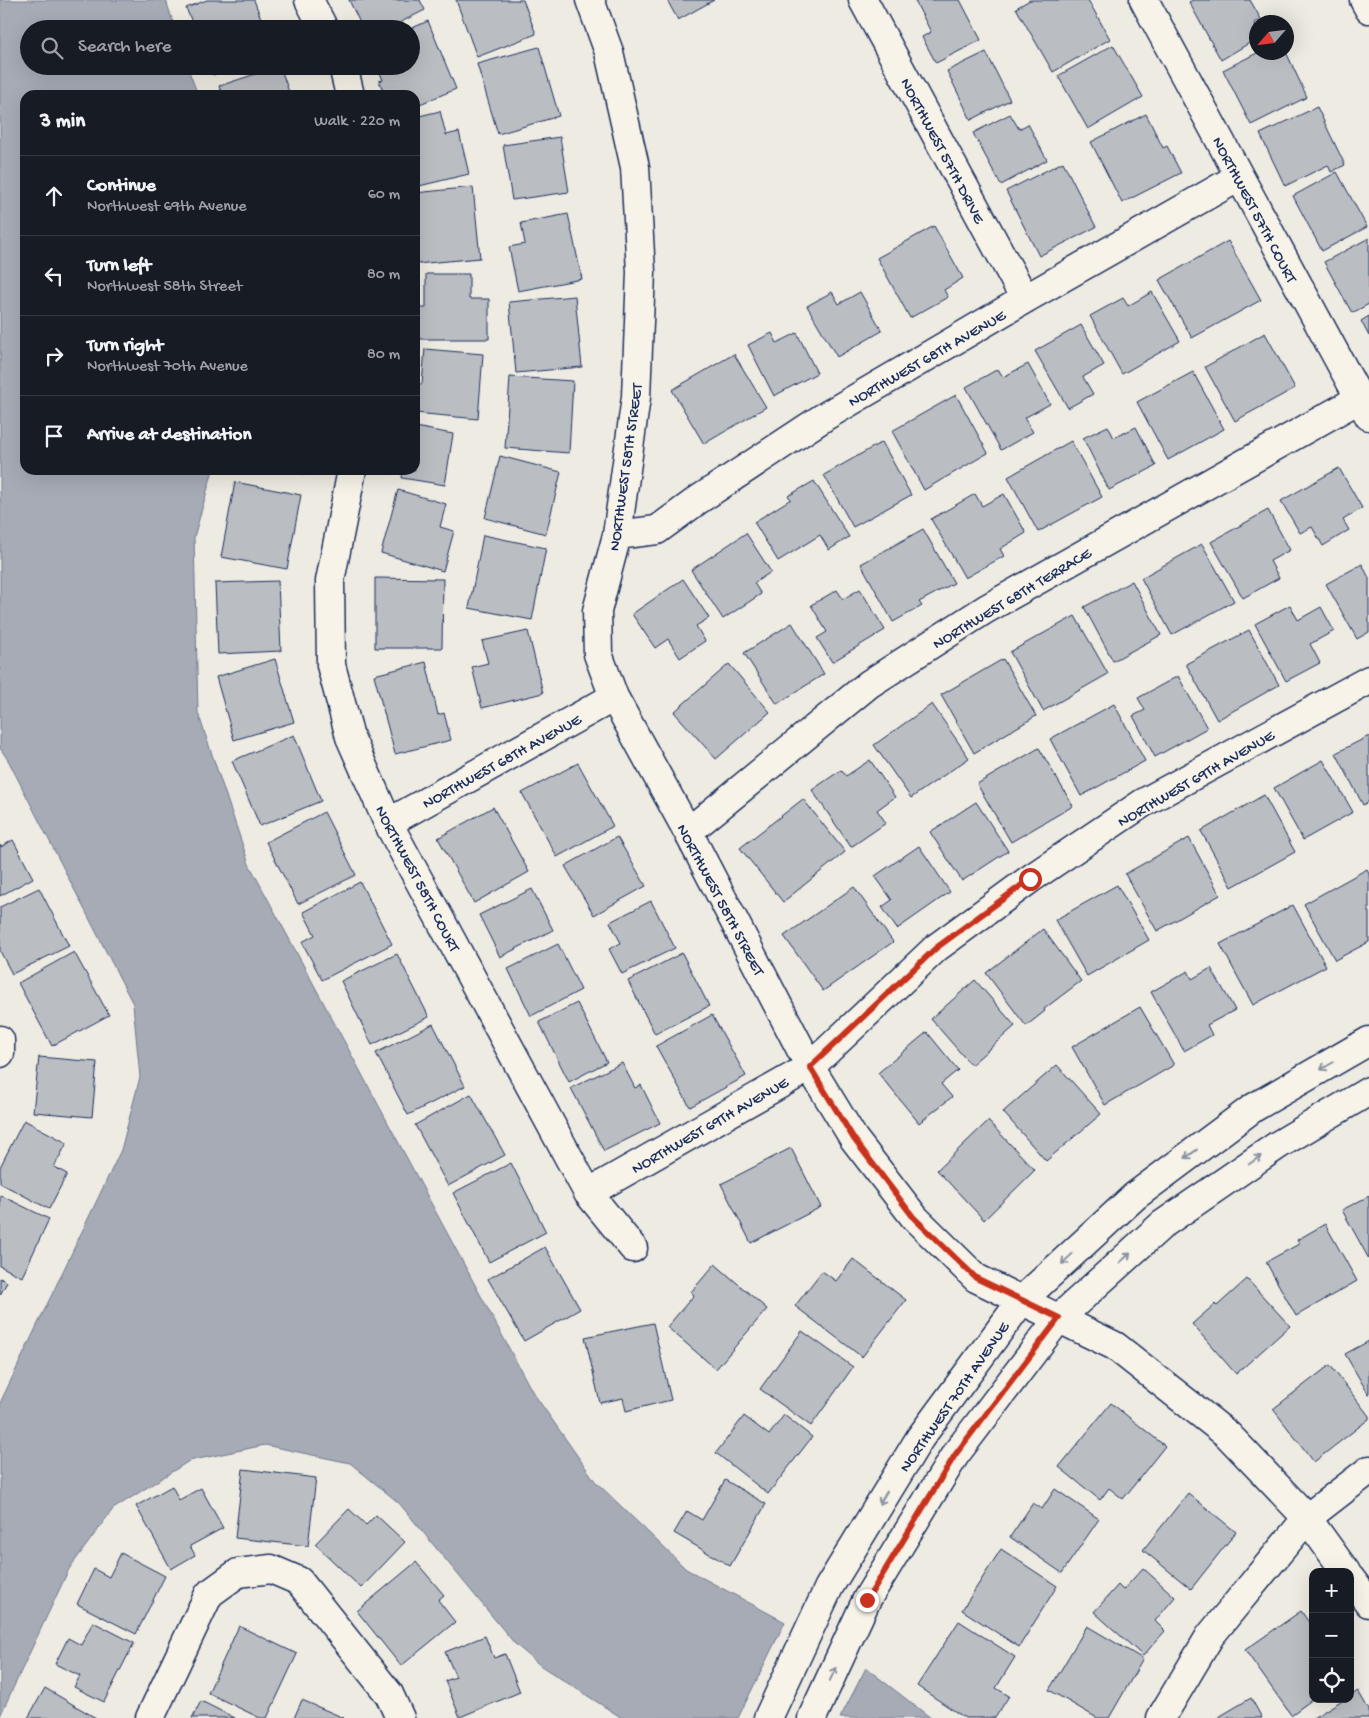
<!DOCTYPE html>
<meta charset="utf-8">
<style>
body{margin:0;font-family:"Gochi Hand",sans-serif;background:#20242c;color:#f1f3f6}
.controls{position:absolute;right:15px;bottom:15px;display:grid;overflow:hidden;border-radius:10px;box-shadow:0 5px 20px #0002}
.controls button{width:45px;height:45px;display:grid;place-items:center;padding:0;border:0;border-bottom:1px solid #363941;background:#171b24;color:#f1f3f6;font:25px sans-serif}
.compass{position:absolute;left:1249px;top:15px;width:45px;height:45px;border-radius:50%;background:#171b24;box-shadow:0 5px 20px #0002;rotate:242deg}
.stop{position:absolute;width:15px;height:15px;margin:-11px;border:4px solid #c8321e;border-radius:50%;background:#fff}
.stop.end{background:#c8321e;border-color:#fff;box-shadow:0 1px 5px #0008}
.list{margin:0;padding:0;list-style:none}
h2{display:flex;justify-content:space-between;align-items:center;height:65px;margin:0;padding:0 20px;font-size:21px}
h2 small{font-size:16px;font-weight:400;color:#9ea1a6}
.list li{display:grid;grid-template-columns:32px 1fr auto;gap:15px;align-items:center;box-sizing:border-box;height:80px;padding:0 20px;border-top:1px solid #363941}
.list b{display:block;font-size:19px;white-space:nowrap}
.list p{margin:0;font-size:16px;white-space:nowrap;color:#9ea1a6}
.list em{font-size:16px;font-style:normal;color:#9ea1a6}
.icon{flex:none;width:28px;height:28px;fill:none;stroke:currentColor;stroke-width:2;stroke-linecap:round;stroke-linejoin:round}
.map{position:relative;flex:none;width:1369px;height:1718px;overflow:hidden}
.search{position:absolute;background:#171b24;box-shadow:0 5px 20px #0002;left:20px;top:20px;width:400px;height:55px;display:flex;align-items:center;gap:12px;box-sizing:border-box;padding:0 18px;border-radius:28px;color:#9ea1a6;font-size:19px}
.panel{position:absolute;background:#171b24;box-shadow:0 5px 20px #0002;left:20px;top:90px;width:400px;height:385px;border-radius:15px}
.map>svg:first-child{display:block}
.water{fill:#a6abb5;stroke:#6e7992}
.building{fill:#babdc2;stroke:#1b2f5e}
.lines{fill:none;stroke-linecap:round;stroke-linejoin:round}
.street-casing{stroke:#1b2f5e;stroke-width:31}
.secondary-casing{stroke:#1b2f5e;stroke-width:31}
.street{stroke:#f7f3e8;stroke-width:28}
.secondary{stroke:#f7f3e8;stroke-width:28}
.oneway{stroke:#8991a3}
.route{stroke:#c8321e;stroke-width:6}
.labels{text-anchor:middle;stroke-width:4.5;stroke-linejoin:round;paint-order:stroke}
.street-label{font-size:16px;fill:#1b2f5e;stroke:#f7f3e8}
</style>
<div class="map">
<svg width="1369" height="1718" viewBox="0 0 1369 1718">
<rect width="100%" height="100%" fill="#eeebe2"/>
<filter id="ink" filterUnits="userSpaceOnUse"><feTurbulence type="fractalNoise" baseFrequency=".02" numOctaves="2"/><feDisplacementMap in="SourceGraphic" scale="10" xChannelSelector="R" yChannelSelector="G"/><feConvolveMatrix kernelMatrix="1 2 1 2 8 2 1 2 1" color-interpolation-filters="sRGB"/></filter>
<g filter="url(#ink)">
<path class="water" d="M0,0H166L175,29H29V66H187L198,95H25V470H213L194,537L198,713L249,864L532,1391L595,1481L686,1569L785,1622L738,1718H622L541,1666L515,1644L399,1503L350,1463L265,1445L189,1461L113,1509L69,1569L0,1716V1403L121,1150L140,1077L133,1004L8,760L0,748Z
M866,1668L931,1718H840Z"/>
<path class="building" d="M207,0H254L265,29H195L186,8Z
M349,0H420L425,10L387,29H363Z
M456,0H523L536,34L477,57Z
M667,0H714L678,20Z
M917,0H960L981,40L936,63L922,37L931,32L915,1Z
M1030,0H1088L1110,39L1053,72L1016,8Z
M1193,0H1250L1262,21L1256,22L1255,25L1256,29V39L1221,60L1189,2Z
M428,21L456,89L415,106V95H385L379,81L383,80L377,66H411V29H410Z
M1113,45L1143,97L1088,129L1058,76Z
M539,47L559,116L498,134L477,64Z
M986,52L1010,100L971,120L947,71Z
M1259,52H1286L1307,97L1251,125L1223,70Z
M210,66H234L213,75Z
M280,66L290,95H222L219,86Z
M1317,107L1345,165L1331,172L1328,165L1285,186L1260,134Z
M440,111L446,135L459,132L469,174L415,187V117Z
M1010,114L1019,129L1028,124L1047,160L1001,185L973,133Z
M1146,114L1163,148L1167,146L1181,173L1122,203L1091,142Z
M560,137L569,192L512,200L503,145Z
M1063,162L1096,227L1039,256L1006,191Z
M1337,172L1367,227L1322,251L1293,196Z
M473,187L480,258L416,264L415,193Z
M568,214L582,279L518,291L509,247L525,244L521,223Z
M934,226L963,278L944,290L948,297L910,318L877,258Z
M1369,238V304L1352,313L1324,262Z
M1228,241L1261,300L1192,338L1159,280Z
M426,274H469V299H489V339H416V308H426Z
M832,292L839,304L860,292L882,331L837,357L807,306Z
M1152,292L1180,341L1122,374L1090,316L1123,298L1128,306Z
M575,296L582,367L516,373L509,302Z
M1369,316V336L1361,321Z
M1081,325L1104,365L1083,377L1093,394L1068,408L1035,351Z
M772,333L777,343L797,333L817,373L774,396L748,345Z
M1265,333L1295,388L1235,421L1205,367Z
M425,349L483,354L478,419L415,413V384H422Z
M734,354L766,407L704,444L672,390Z
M1028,364L1050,404L1024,418L1033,432L1001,450L966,387L998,369L1003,377Z
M1193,372L1224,429L1168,460L1137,402Z
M510,377L573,381L569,453L505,448Z
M956,395L988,453L924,490L892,431Z
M1108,426L1114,438L1136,427L1156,466L1109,490L1083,438Z
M415,427L453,434L445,485L402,478L403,470H415Z
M1071,441L1102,497L1038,532L1008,477Z
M882,442L911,495L853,527L824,475Z
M500,456L561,472L546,534L485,518Z
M1339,468L1362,508L1343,520L1349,530L1323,546L1312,527L1300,533L1281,501Z
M285,470H308L307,475Z
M814,481L849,537L829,550L820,535L778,561L754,522L791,499L788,496Z
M235,482L301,495L287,569L221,557Z
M398,490L446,504L440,527L454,531L443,571L381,553Z
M975,494L982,506L1004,494L1026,533L1000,549L1004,556L965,578L931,519Z
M1268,510L1290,550L1270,561L1279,578L1243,598L1211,542Z
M923,529L954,583L919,602L922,606L893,622L861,564Z
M746,533L771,572L754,583L761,594L723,619L691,570Z
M483,535L546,548L532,620L469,608Z
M1202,544L1234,601L1172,635L1141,578Z
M1362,564L1369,578V632L1357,639L1326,584Z
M375,578L443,579L442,648H375Z
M683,579L709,618L696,626L705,641L680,658L668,639L655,648L632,614Z
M278,581L281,651L218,654L215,583Z
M1132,581L1161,635L1113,661L1084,607Z
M860,589L885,630L832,662L817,638L827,632L811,605L837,590L843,599Z
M1290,605L1298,620L1321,607L1334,631L1310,644L1320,663L1286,681L1255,624Z
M1075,616L1108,674L1043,711L1010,652Z
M792,623L824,674L777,704L744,653Z
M1249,630L1279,685L1217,720L1186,664Z
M528,631L543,693L482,708L472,667L488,663L482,641Z
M275,659L294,722L234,740L216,677Z
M1003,659L1036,716L974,753L941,695Z
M426,662L438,715L444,713L451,740L395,754L374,675Z
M729,664L770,712L716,759L674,712Z
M1178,676L1207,728L1155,757L1133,716L1145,710L1138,698Z
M932,704L969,758L911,798L874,745Z
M1114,704L1145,761L1081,796L1050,739Z
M294,735L321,801L260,826L232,761Z
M1369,736V801L1363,805L1336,753Z
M1039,748L1073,806L1011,842L977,784Z
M870,760L895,797L877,810L886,823L851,847L812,790L841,770L846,776Z
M1323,760L1353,812L1303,840L1274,788Z
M578,763L613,826L557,857L522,793Z
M1264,795L1295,852L1232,887L1201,831Z
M803,799L845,852L783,902L740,848Z
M976,802L1008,851L962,881L930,832Z
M493,807L529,872L474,903L438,838Z
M324,812L356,875L298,904L266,842Z
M617,837L646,886L594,915L565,866Z
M1189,838L1220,895L1157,931L1125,874Z
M13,840L33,878L0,896V845L1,847Z
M919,846L950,892L897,929L882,907L892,900L875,876Z
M1367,869L1369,873V942L1335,960L1304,904Z
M360,882L392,944L322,980L302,942L315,935L303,912Z
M1117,885L1149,940L1087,976L1055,920Z
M854,887L893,942L823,991L784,936Z
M39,888L69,946L12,974L0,951V907Z
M532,889L553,930L500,957L479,915Z
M651,901L675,948L622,974L609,949L621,943L610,922Z
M1293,905L1326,966L1253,1005L1220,944Z
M1043,929L1081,981L1044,1009L1045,1011L1026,1026L986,973Z
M558,944L581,990L531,1016L508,969Z
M74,952L109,1015L52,1046L18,983Z
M682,953L709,1006L655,1034L628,981Z
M397,954L429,1017L372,1045L341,981Z
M1211,968L1235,1010L1207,1025L1212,1035L1184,1051L1151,992L1188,971L1192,979Z
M975,980L1015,1026L971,1065L931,1019Z
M577,1003L607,1062L569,1082L539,1022Z
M1140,1007L1174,1065L1105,1105L1072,1047Z
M712,1015L746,1076L690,1107L656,1046Z
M433,1024L465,1086L408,1115L376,1053Z
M927,1032L958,1070L941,1084L952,1097L919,1123L878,1073Z
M39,1057L97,1062L92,1117L33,1112Z
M622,1063L635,1088L641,1085L660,1123L604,1151L571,1088Z
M1057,1065L1101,1114L1046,1161L1003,1112Z
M471,1094L505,1155L448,1186L415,1125Z
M24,1120L67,1143L54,1167L67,1174L49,1209L0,1183V1167Z
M988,1121L1035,1170L984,1220L937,1170Z
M791,1148L821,1207L751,1243L721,1184Z
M511,1163L546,1232L489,1262L453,1193Z
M0,1195L49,1219L22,1277L0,1266Z
M1369,1196V1259L1342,1210Z
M1325,1224L1357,1281L1296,1316L1266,1262L1299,1244L1297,1240Z
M545,1247L580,1309L524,1341L488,1279Z
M853,1259L906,1300L862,1357L795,1306L822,1271L836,1281Z
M715,1264L767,1309L716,1369L667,1327L694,1295L691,1292Z
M0,1278L7,1282L0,1295Z
M1247,1279L1290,1326L1236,1374L1192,1324L1215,1304L1217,1306Z
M653,1323L671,1400L626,1411L623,1398L600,1403L585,1337Z
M802,1331L853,1367L811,1426L760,1389Z
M1369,1341V1395L1345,1354Z
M1330,1365L1369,1416V1419L1314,1462L1273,1409Z
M1111,1403L1165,1446L1123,1499L1109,1488L1100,1500L1059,1467Z
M784,1415L812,1437L768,1494L716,1453L744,1416L769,1435Z
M243,1469L316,1478L308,1546L235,1538Z
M725,1480L766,1504L730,1566L674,1533L687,1511L702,1520Z
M172,1486L179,1500L201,1488L223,1528L190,1546L195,1555L171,1569L136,1506Z
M1055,1489L1099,1519L1062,1573L1010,1537L1033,1503L1042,1509Z
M1188,1493L1236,1532L1191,1589L1143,1550Z
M349,1509L366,1525L376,1515L405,1542L361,1588L315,1544Z
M1001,1549L1057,1586L1019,1647L962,1610Z
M121,1553L165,1576L136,1634L77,1604L94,1569L109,1577Z
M416,1562L444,1595L438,1600L455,1622L401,1666L357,1611Z
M1143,1568L1175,1597L1155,1621L1165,1631L1143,1656L1094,1612L1118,1585L1123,1590Z
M1301,1611L1313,1628V1699L1291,1715L1245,1650Z
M959,1621L1015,1657L996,1688L1009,1696L995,1718H965L917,1686Z
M93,1622L134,1643L104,1702L74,1687L80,1676L55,1664L68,1638L81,1645Z
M239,1626L297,1654L267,1718H260L208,1693Z
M1087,1626L1143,1659L1109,1718H1097L1049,1690Z
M485,1636L494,1658L505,1654L520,1692L460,1717L445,1681L456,1677L445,1652Z
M45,1688L96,1718H28Z
M1358,1691L1369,1710V1718H1313L1344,1699H1350V1696Z
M1251,1698L1262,1718H1217Z
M302,1700L344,1718H294Z
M201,1701L235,1718H192Z"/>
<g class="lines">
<defs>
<path id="street" d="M309,0L324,29
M590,0L609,52L635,167L641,272L636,397L617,535L597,611L598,654L614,697L688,832L810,1067L854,1139L915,1218L976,1278L1115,1346L1228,1435L1307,1518L1346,1572
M863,0L1025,299
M1144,0L1369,416
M343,66L350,95
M352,470L330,581L331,665L350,737L388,823L588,1193L633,1248
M617,535L657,530L698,500L824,417L1025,299L1239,177
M388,823L614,697
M688,832L869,684L986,609L1359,399
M0,1040V1053
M588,1193L810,1067L936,948L1030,879L1143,803L1369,680
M1350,1578L1369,1603
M150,1718L209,1594L238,1573L271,1569L299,1581L389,1694L400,1718
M1161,1718L1210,1636L1307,1518L1369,1470"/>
<path id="secondary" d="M1364,0L1369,9
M768,1718L829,1587L920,1438L1022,1300L1135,1196L1253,1108L1369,1041
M812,1718L867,1599L955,1455L1059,1318L1163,1224L1278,1145L1369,1091"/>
</defs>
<use href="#street" class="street-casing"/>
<use href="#secondary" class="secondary-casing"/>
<use href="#street" class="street"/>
<use href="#secondary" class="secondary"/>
</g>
<defs><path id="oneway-shaft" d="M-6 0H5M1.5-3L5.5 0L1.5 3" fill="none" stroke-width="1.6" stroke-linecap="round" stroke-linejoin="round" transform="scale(1.25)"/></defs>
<g class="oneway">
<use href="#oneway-shaft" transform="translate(1327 1066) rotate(150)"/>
<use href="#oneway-shaft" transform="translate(1191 1154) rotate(144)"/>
<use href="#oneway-shaft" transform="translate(1255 1160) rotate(-35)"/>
<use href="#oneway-shaft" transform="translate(1125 1258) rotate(-42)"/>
<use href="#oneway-shaft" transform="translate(1067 1259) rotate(137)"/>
<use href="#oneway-shaft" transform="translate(883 1498) rotate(121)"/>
<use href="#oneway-shaft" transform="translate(833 1674) rotate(-65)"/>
</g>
</g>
<g class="lines" filter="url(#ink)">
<path class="route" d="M867,1600L955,1455L1059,1318L976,1278L914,1218L854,1139L810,1067L936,948L1030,879"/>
</g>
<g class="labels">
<g class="street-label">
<text transform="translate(944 150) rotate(62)" y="6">NORTHWEST 57TH DRIVE</text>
<text transform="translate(1256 209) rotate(62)" y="6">NORTHWEST 57TH COURT</text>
<text transform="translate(926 357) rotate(-30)" y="6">NORTHWEST 68TH AVENUE</text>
<text transform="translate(624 467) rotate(-82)" y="6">NORTHWEST 58TH STREET</text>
<text transform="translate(1011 597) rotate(-31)" y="6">NORTHWEST 68TH TERRACE</text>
<text transform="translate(501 760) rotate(-29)" y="6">NORTHWEST 68TH AVENUE</text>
<text transform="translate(1195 777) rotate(-30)" y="6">NORTHWEST 69TH AVENUE</text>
<text transform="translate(419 878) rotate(62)" y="6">NORTHWEST 58TH COURT</text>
<text transform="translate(722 899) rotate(62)" y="6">NORTHWEST 58TH STREET</text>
<text transform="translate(709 1124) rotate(-30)" y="6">NORTHWEST 69TH AVENUE</text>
<text transform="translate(953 1396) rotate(-55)" y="6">NORTHWEST 70TH AVENUE</text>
</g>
</g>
</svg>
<div class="controls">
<button>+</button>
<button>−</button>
<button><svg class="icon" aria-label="locate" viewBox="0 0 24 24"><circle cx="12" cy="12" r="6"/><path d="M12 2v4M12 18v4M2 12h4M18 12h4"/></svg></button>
</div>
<svg class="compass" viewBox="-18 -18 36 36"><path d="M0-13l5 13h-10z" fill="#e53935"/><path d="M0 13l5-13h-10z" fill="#9ea1a6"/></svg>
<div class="stop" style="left:1030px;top:879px"></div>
<div class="stop end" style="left:867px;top:1600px"></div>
<div class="search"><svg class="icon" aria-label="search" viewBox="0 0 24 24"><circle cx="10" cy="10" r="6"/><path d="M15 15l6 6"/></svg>Search here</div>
<section class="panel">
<h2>3 min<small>Walk · 220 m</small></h2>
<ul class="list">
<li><svg class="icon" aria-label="ahead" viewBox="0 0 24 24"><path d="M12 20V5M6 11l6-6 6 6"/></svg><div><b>Continue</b><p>Northwest 69th Avenue</p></div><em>60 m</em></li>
<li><svg class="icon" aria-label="left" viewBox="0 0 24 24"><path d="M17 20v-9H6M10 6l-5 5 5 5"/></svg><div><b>Turn left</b><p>Northwest 58th Street</p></div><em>80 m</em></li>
<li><svg class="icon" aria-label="right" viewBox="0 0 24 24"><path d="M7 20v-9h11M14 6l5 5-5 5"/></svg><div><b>Turn right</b><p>Northwest 70th Avenue</p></div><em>80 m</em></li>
<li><svg class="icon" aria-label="arrive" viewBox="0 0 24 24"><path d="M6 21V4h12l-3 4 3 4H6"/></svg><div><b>Arrive at destination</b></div></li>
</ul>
</section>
</div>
